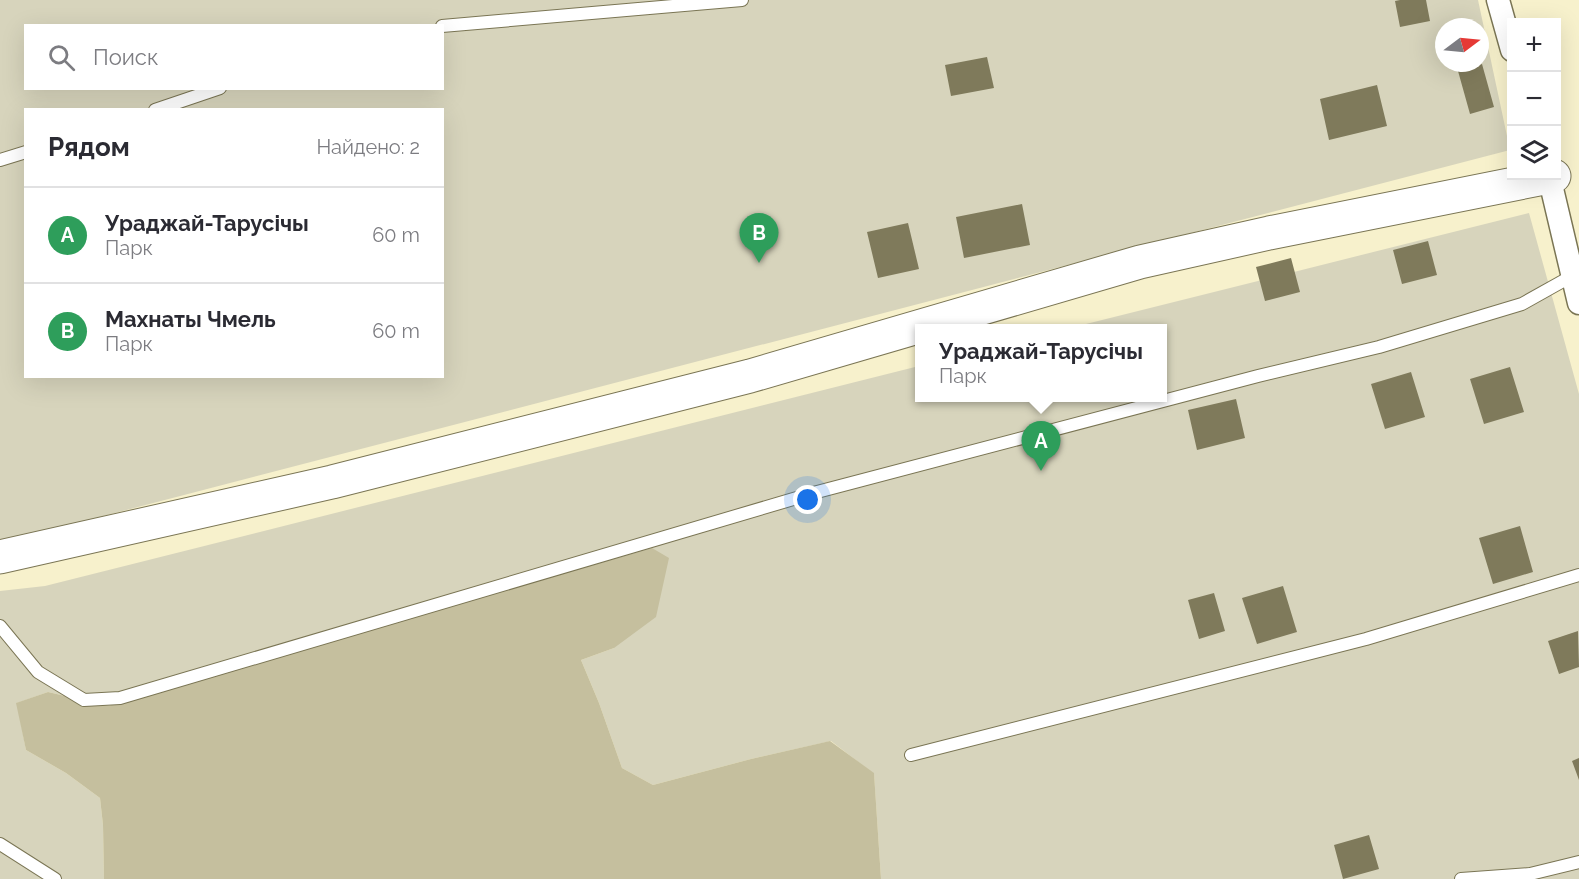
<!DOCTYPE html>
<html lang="ru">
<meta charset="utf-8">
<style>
body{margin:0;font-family:Raleway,sans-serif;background:#f2f2f3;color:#2b2b33}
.controls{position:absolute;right:18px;top:18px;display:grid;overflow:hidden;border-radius:0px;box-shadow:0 6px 24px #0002}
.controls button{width:54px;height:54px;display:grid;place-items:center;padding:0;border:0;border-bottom:2px solid #e1e1e2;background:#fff;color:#2b2b33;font:30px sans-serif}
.compass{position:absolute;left:1435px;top:18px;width:54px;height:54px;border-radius:50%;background:#fff;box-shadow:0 6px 24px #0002;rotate:74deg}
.you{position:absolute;left:808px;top:500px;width:21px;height:21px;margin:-15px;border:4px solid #fff;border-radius:50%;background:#1a73e8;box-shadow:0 0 0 9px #1a73e833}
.badge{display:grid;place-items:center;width:39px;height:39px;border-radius:50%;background:#7758d2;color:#fff;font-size:20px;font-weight:700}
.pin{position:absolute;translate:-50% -50px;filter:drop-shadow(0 2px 3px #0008)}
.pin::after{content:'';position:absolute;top:32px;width:21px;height:18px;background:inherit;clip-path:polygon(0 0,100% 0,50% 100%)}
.popup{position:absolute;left:915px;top:324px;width:252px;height:78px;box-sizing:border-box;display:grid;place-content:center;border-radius:0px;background:#fff;filter:drop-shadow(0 2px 4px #0005);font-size:20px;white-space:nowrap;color:#7c7c81}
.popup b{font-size:22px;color:#2b2b33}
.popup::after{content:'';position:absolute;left:50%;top:100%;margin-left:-12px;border:12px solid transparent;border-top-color:#fff}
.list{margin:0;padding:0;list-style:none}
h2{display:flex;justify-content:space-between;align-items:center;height:78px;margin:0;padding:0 24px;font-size:26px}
h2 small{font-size:20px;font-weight:400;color:#7c7c81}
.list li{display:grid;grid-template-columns:39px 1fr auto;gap:18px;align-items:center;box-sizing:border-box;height:96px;padding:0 24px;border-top:2px solid #e1e1e2}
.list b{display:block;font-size:22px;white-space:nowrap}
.list p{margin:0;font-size:20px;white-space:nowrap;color:#7c7c81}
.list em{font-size:20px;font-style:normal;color:#7c7c81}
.icon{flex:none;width:33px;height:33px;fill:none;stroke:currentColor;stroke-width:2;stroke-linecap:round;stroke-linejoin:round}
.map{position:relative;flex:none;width:1579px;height:879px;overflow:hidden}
.search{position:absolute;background:#fff;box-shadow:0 6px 24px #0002;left:24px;top:24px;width:420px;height:66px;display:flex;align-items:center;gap:15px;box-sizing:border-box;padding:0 21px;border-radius:0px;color:#7c7c81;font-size:22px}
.panel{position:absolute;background:#fff;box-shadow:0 6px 24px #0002;left:24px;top:108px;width:420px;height:270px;border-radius:0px}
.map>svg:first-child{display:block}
.green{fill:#d7d4bc;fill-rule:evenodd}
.forest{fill:#c5bf9e}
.building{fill:#7f7a5b}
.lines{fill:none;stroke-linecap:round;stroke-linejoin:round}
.lane-casing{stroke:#7a7554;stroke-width:14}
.street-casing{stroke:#7a7554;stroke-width:25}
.secondary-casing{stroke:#7a7554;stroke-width:35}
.lane{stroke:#fff;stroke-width:12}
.street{stroke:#fff;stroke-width:22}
.secondary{stroke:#fff;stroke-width:33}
</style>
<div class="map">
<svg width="1579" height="879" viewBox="0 0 1579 879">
<rect width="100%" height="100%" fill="#f7f1cc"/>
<path class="green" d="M0,0H1478L1510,150L15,539L0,540ZM26,26H442V88H26ZM1444,27H1480V63H1444ZM26,110H442V376H26Z
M1529,213L1579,394V879H881L874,774L831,741L751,759L653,785L622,768L599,703L581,660L614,648L238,669L108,706L48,692L17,703L26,750L66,773L100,798L103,825L104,879H0V591L45,586L919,366L920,398H1162V328H1070Z"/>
<path class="forest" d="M652,548L669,558L656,617L614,648L581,660L599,703L622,768L653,785L751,759L830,741L874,773L881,879H104L103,825L100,798L66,773L26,750L16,703L48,692L108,706Z"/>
<path class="building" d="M1400,0H1426L1430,21L1400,27L1395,1Z
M987,57L994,88L951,96L945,65Z
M1482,64L1494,107L1470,114L1458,71Z
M1377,85L1387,126L1329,140L1320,99Z
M1022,204L1030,245L964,258L956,217Z
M908,223L919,269L878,278L867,232Z
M1428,241L1437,275L1402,284L1393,250Z
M1291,258L1300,292L1265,301L1256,267Z
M1510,367L1524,412L1484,424L1470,379Z
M1411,372L1425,417L1385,429L1371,384Z
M1236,399L1245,438L1197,450L1188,410Z
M1520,526L1533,572L1493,584L1479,538Z
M1283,586L1297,632L1257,644L1242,598Z
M1214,593L1225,631L1199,639L1188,600Z
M1578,631L1579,667L1559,674L1548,641Z
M1579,758V780L1572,761Z
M1369,835L1379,869L1343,879L1334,845Z"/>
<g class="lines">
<defs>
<path id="lane" d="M442,26L742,0
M155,110L220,88
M0,160L26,152
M0,626L38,672L84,700L120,698L817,492L1258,376L1379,347L1522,304L1572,276
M911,755L1366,639L1579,575
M0,844L55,879
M1461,879L1530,874L1579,862"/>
<path id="street" d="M1498,0L1512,50
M1549,176L1579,303"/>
<path id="secondary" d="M0,557L332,482L750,376L1140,262L1269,233L1554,176"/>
</defs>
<use href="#lane" class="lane-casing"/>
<use href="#street" class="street-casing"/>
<use href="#secondary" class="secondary-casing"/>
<use href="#lane" class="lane"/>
<use href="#street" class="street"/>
<use href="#secondary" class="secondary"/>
</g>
</svg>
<div class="controls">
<button>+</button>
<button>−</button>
<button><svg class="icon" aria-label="layers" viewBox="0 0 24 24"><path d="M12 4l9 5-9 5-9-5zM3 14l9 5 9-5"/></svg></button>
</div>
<svg class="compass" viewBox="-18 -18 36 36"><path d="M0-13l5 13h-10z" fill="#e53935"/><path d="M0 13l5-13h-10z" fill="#7c7c81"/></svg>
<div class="you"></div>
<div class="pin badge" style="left:1041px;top:471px;background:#2e9e5b">A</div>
<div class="popup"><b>Ураджай-Тарусічы</b>Парк</div>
<div class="pin badge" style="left:759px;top:263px;background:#2e9e5b">B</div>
<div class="search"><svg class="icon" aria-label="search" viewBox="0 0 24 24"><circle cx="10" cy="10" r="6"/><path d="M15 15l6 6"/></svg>Поиск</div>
<section class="panel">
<h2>Рядом<small>Найдено: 2</small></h2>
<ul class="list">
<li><span class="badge" style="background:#2e9e5b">A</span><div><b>Ураджай-Тарусічы</b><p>Парк</p></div><em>60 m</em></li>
<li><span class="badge" style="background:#2e9e5b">B</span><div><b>Махнаты Чмель</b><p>Парк</p></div><em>60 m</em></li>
</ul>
</section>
</div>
